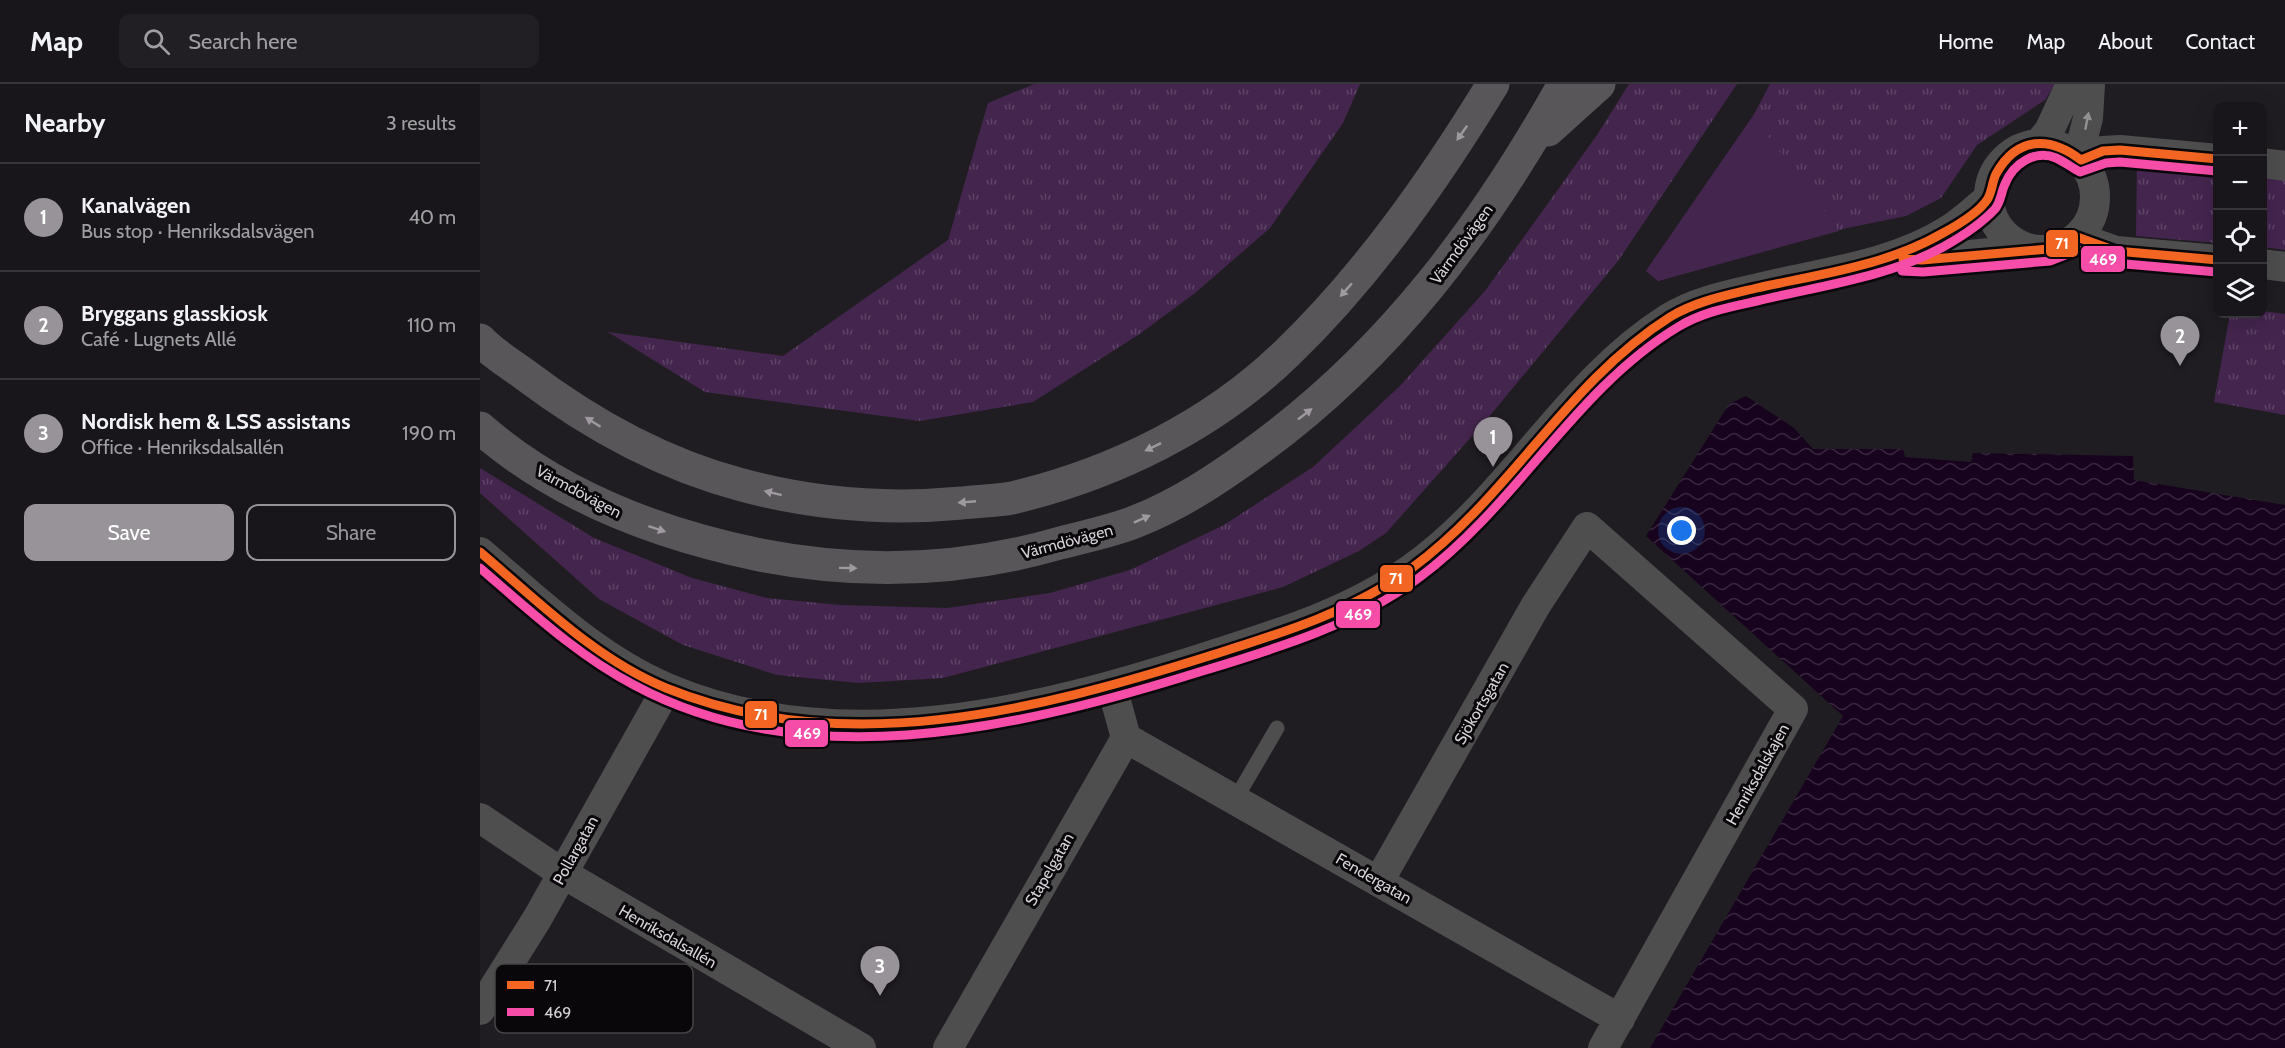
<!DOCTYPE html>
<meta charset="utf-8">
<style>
body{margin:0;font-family:Cabin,sans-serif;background:#211f23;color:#f1f3f6}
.controls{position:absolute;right:18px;top:18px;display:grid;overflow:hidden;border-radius:12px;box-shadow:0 6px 24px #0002}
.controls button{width:54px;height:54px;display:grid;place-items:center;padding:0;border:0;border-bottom:2px solid #363539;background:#18161a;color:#f1f3f6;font:30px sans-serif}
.you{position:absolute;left:1202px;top:447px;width:21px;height:21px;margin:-15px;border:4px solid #fff;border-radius:50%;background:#1a73e8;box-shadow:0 0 0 9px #1a73e833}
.badge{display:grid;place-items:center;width:39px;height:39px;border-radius:50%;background:#979398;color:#fff;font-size:20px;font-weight:700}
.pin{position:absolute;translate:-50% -50px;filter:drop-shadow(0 2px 3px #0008)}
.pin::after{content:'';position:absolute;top:32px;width:21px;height:18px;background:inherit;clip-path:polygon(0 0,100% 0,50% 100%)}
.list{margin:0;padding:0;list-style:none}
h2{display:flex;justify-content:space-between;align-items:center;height:78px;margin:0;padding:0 24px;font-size:26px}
h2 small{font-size:20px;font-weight:400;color:#9f9fa2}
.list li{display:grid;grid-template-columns:39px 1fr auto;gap:18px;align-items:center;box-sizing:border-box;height:108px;padding:0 24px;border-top:2px solid #363539}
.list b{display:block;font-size:22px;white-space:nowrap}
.list p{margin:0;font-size:20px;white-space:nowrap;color:#9f9fa2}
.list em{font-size:20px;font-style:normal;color:#9f9fa2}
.actions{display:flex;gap:12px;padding:18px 24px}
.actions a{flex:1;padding:14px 0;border:2px solid #979398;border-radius:12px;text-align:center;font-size:21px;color:#979398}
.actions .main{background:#979398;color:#fff}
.icon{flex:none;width:33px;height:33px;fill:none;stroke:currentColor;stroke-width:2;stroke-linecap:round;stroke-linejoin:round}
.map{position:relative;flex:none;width:1805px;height:964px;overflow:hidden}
header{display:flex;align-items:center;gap:36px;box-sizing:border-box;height:84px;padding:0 30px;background:#18161a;border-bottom:2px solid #363539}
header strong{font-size:28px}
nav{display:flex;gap:33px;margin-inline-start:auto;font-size:21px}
.search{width:420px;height:54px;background:#211f23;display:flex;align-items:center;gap:15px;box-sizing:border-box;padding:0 21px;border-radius:12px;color:#9f9fa2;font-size:22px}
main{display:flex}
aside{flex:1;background:#18161a}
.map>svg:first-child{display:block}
.grass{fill:url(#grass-tufts)}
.pitch{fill:#44254e}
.water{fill:url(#water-waves)}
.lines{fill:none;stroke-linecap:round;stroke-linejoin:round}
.lane{stroke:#4f4e4f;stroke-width:15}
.street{stroke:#4f4e4f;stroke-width:30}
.primary{stroke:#585659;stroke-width:33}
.bus-1-casing{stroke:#09070a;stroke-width:14}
.bus-2-casing{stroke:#09070a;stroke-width:14}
.bus-1{stroke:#f26522;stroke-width:9}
.bus-2{stroke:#f54da8;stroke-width:9}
.oneway{fill:#939094}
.oneway2{fill:#9e9a9f}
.labels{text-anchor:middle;stroke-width:6;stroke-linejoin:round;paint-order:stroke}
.street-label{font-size:16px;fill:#d7d2d8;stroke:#09070a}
.key{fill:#09070a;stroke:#474448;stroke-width:1.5}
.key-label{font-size:16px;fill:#d7d2d8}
.line-badge{stroke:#09070a;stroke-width:2}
.badge-label{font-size:16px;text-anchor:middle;font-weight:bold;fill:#fff}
</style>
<header>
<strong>Map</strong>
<div class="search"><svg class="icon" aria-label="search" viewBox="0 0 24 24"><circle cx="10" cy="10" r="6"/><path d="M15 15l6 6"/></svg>Search here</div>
<nav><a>Home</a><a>Map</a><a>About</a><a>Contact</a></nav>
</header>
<main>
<aside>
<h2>Nearby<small>3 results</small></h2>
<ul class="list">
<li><span class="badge">1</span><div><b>Kanalvägen</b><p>Bus stop · Henriksdalsvägen</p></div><em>40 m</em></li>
<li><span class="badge">2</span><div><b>Bryggans glasskiosk</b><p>Café · Lugnets Allé</p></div><em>110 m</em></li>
<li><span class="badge">3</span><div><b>Nordisk hem &amp; LSS assistans</b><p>Office · Henriksdalsallén</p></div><em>190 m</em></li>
</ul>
<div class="actions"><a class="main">Save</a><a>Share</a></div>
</aside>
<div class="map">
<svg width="1805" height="964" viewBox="0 0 1805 964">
<defs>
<pattern id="grass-tufts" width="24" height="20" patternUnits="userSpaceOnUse" patternTransform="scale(1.5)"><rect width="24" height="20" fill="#44254e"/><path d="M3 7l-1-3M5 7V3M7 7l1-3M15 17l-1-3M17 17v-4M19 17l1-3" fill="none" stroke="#5e4467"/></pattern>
<pattern id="water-waves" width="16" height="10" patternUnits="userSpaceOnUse" patternTransform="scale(1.5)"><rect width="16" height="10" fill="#17031e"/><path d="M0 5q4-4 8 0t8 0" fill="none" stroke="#38273e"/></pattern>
</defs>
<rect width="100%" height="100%" fill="#201d22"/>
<path class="grass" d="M554,0H880L863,39L790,144L715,209L661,249L553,318L440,337L225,308L128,248L303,272L468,156L508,19Z
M1149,0H1257L1138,177L1008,334L906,449L879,467L803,503L463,594L378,599L297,591L203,561L119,515L0,409V384L114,454L212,494L287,514L360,521L467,524L570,509L650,486L744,441L833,383L920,302L1005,207L1117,51Z
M1290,0H1575L1565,16L1497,61L1461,114L1426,132L1367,144L1178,197L1166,187L1273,32Z
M1657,83L1737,90V159L1656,152Z
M1783,93L1805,96V166L1783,163Z
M1783,227L1805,230V331L1734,318L1750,230H1782Z"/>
<path class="pitch" d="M1273,32L1359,147L1178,197L1166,187Z"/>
<path class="water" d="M1266,312L1314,344L1333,365H1423L1425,373L1491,378L1493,369L1653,372L1654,396L1805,421V964H1170L1363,632L1166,452L1249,320Z"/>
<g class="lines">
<path class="lane" d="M755,716L797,644"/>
<path class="street" d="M1559,59L1569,47L1591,0
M1509 113a53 53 0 1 1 106 0a53 53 0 1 1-106 0Z
M1598,73L1608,34L1610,0
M1601,76L1623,67L1640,66L1738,75
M1782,79L1805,82
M1597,153L1636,167L1738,176
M1419,175L1442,176L1548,165
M1782,180L1805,183
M0,468C58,517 116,574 187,604C360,677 556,628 726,573C798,550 869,529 931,485C1030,415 1086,299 1189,234C1218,216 1254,210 1287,202C1347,188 1414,180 1467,147C1482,138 1495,125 1508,115
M646,654L1140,935
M0,734L82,789L381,964
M899,797L1056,521L1107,443L1313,625L1123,964
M0,926L57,835L187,604
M468,964L646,654L632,603"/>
<path class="primary" d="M1068,46L1119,0
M0,256C12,269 29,279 44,290C110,340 182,380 262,401C336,421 407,426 482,419C498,417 516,417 532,414C633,390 732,342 807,269C888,191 955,95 1013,0
M0,344C79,413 178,450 280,471C382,491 480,488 580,459C606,452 633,447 657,437C700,420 739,394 776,367C910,270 1004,143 1084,0"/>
<defs>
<path id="bus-1" d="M1423,175L1442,176L1568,165L1597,153L1636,167L1738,176
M0,468C58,517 115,575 186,604C363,676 555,627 729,572C799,550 872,528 932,484C1029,413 1087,298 1190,233C1216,217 1248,211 1277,204C1340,190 1406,182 1463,149C1476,142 1498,129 1507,116C1512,109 1512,98 1516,90C1537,52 1570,52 1601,76L1623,67L1640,66L1738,75"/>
<path id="bus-2" d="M1422,187L1443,188L1570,177L1598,166L1634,179L1737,188
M0,484C49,526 97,571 154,601C323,692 530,646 703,593C784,568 872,544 940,493C1037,421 1095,305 1198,243C1222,228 1250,223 1277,217C1339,202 1406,194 1463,163C1481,153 1501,140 1515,125C1521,118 1521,108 1525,100C1533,80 1555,65 1576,74C1585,78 1592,84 1600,88L1626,79L1640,78L1737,87"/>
</defs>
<use href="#bus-1" class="bus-1-casing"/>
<use href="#bus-2" class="bus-2-casing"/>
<use href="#bus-1" class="bus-1"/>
<use href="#bus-2" class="bus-2"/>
</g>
<defs><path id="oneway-solid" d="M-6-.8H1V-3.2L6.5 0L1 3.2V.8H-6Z" transform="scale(1.5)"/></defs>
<use class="oneway" href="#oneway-solid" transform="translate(1607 37) rotate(-79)"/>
<g class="oneway2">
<use href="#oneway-solid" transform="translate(982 49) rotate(125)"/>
<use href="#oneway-solid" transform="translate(866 206) rotate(131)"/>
<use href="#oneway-solid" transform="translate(825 330) rotate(-38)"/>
<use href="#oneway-solid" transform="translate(113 338) rotate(-148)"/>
<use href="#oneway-solid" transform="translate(673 363) rotate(154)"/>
<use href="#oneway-solid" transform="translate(293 409) rotate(-166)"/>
<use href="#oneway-solid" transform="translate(487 418) rotate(175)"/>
<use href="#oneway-solid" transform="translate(662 435) rotate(-24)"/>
<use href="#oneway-solid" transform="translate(177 445) rotate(18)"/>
<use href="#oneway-solid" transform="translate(368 484) rotate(1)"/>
</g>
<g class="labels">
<g class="street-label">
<text transform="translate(981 160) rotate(-54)" y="6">Värmdövägen</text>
<text transform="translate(99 407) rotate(28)" y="6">Värmdövägen</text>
<text transform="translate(587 457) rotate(-15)" y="6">Värmdövägen</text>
<text transform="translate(1001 619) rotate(-60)" y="6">Sjökortsgatan</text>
<text transform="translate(1277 690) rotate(-61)" y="6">Henriksdalskajen</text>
<text transform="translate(95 766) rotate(-61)" y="6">Pollargatan</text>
<text transform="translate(569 785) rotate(-60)" y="6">Stapelgatan</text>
<text transform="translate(894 794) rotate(30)" y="6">Fendergatan</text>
<text transform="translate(188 852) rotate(30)" y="6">Henriksdalsallén</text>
</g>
</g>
<rect x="15" y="880" width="198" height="69" rx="9" class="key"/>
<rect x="27" y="897" width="27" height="8" fill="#f26522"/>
<rect x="27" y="924" width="27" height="8" fill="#f54da8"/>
<g class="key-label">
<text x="64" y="907">71</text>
<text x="64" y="934">469</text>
</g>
<g class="line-badge">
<rect x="1565" y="145" width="34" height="29" rx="6" fill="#f26522"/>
<rect x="1600" y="161" width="46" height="28" rx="6" fill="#f54da8"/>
<rect x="899" y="480" width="35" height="29" rx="6" fill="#f26522"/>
<rect x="855" y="516" width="46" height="29" rx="6" fill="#f54da8"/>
<rect x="264" y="616" width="34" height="29" rx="6" fill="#f26522"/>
<rect x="304" y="635" width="45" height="29" rx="6" fill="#f54da8"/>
</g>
<g class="badge-label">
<text x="1582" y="165">71</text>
<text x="1623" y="181">469</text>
<text x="916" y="500">71</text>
<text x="878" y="536">469</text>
<text x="281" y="636">71</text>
<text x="327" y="655">469</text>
</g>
</svg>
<div class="controls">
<button>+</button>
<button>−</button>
<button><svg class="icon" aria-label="locate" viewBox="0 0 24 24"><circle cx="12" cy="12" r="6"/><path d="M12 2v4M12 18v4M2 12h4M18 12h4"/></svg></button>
<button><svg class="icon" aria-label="layers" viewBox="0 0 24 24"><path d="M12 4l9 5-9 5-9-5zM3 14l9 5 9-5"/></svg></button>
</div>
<div class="you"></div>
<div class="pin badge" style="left:1013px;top:383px">1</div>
<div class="pin badge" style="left:1700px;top:282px">2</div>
<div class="pin badge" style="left:400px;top:912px">3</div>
</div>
</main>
